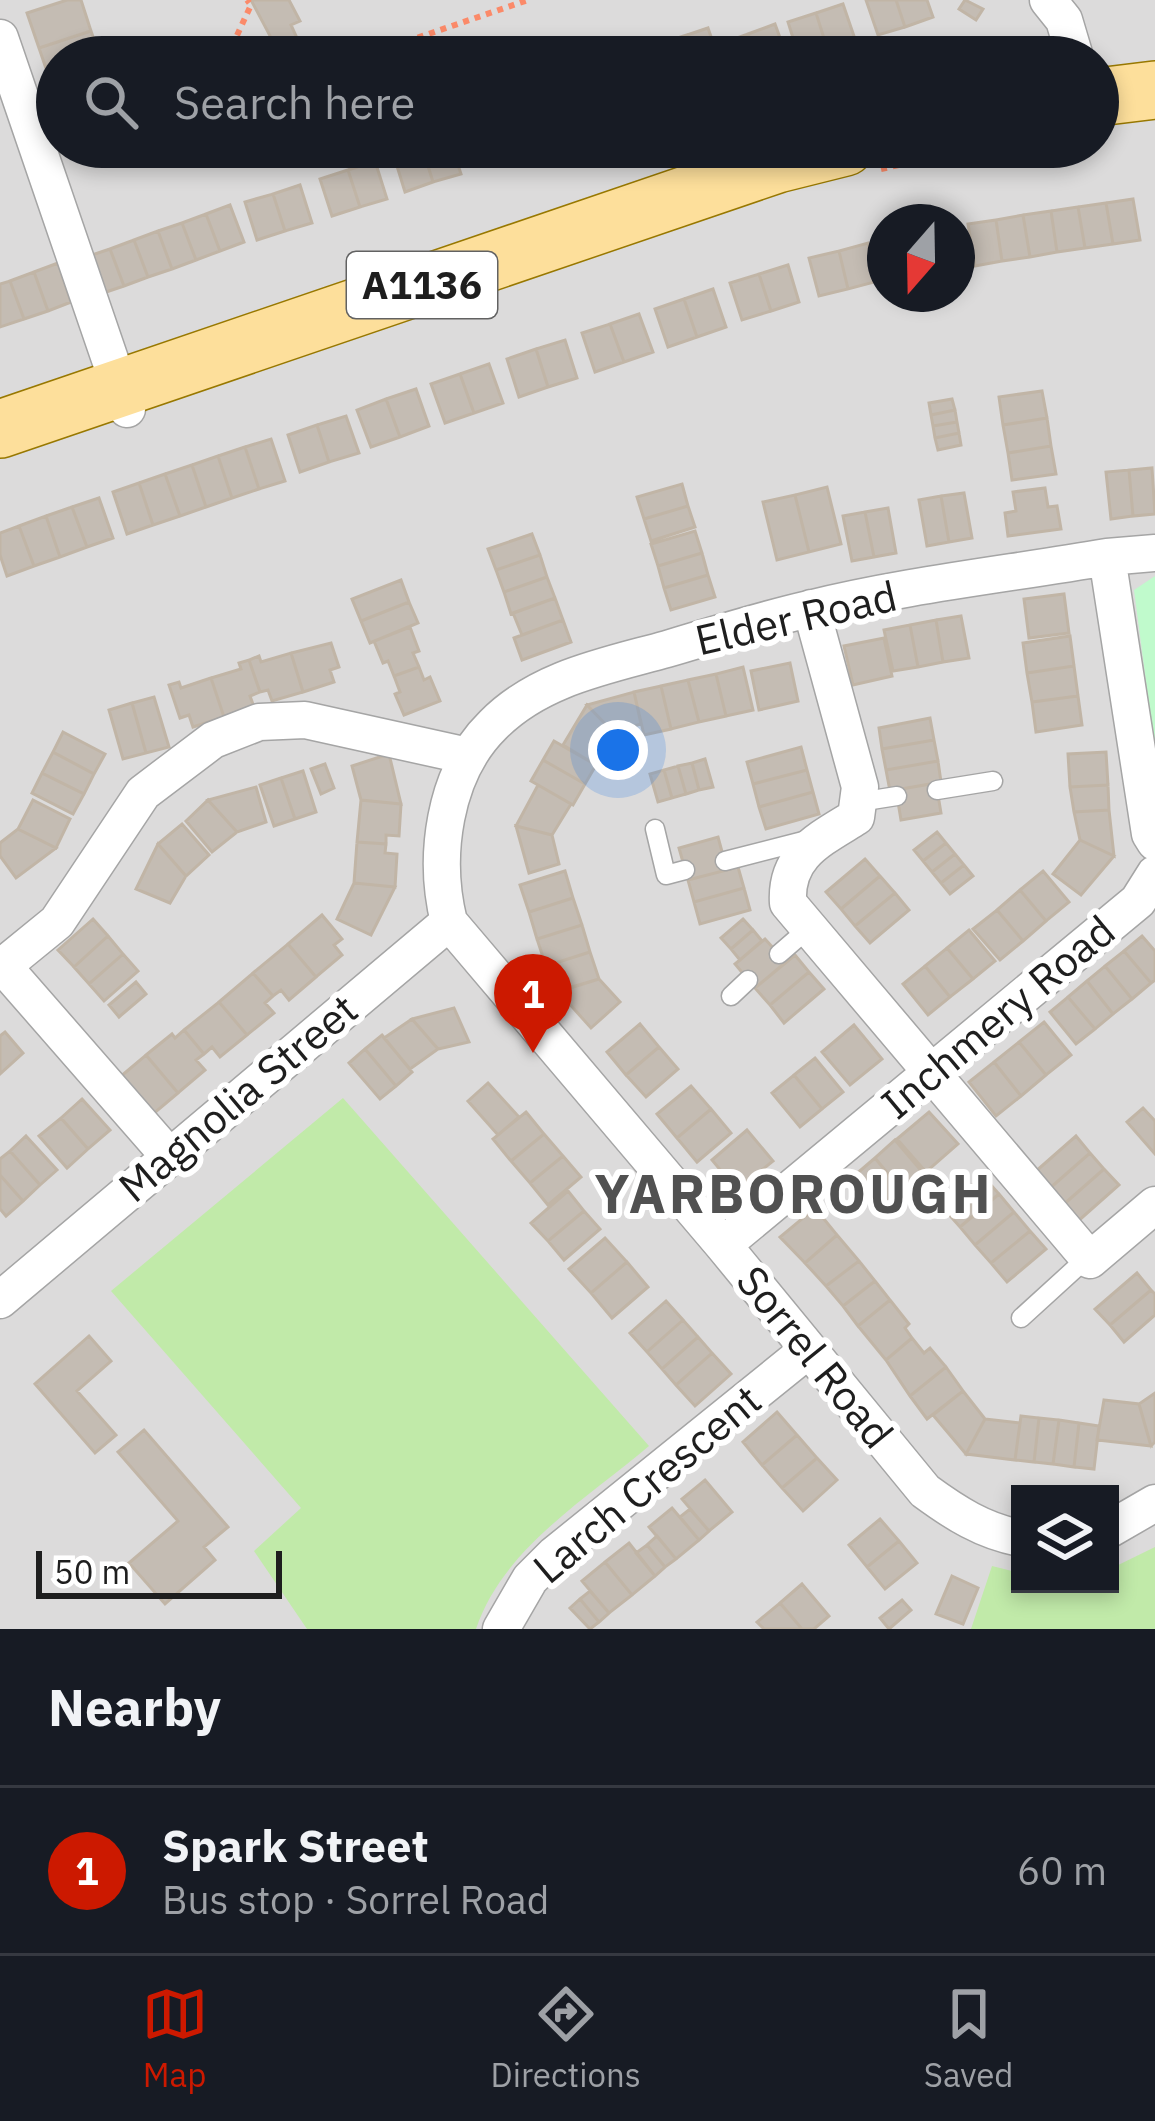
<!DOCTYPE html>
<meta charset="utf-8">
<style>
body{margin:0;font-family:"IBM Plex Sans",sans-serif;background:#242831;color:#f1f3f6}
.controls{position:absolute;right:36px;bottom:36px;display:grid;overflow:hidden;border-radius:0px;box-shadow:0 6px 18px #0003}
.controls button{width:108px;height:108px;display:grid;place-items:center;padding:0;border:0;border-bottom:3px solid #363941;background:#171b24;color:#f1f3f6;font:60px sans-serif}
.compass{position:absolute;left:867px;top:204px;width:108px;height:108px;border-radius:50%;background:#171b24;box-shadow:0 6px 18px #0003;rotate:200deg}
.scale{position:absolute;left:36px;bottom:30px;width:246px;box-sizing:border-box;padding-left:12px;border:6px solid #1e1e1e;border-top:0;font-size:33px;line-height:42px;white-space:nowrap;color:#1e1e1e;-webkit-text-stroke:9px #fff;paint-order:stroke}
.you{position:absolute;left:618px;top:750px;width:42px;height:42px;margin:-30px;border:9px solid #fff;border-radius:50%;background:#1a73e8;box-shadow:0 0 0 18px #1a73e833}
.badge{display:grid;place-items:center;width:78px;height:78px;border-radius:50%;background:#cc1900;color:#fff;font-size:39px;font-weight:700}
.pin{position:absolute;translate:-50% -99px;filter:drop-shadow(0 3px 6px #0008)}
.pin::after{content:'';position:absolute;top:63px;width:42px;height:36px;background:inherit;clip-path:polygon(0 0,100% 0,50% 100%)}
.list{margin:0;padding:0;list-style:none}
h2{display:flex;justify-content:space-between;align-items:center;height:156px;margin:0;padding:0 48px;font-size:51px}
h2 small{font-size:39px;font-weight:400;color:#9ea1a6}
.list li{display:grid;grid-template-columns:78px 1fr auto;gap:36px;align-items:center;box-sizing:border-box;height:168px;padding:0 48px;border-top:3px solid #363941}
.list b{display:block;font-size:45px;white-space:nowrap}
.list p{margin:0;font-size:39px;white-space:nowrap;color:#9ea1a6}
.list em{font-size:39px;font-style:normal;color:#9ea1a6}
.icon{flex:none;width:66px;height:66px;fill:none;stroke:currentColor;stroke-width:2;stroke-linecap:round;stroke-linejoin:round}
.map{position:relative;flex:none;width:1155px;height:1629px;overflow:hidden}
.search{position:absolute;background:#171b24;box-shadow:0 6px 18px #0003;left:36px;right:36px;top:36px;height:132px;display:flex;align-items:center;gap:30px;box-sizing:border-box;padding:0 42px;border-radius:66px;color:#9ea1a6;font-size:45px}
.sheet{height:324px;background:#171b24}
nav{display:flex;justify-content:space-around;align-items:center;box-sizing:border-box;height:168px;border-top:3px solid #363941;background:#171b24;font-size:33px;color:#9ea1a6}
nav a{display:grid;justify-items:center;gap:6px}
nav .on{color:#cc1900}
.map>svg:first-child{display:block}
.residential{fill:#dcdbdb;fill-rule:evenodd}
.grass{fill:#c1eaa9}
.park{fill:#c0facc}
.building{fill:#c4bcb3;stroke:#c1b5a6;stroke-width:3}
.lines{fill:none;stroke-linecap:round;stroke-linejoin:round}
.lane-casing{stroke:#a5a5a5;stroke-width:21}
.street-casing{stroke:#a5a5a5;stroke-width:39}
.primary-casing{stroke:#987800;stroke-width:60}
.path{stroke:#fb8a69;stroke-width:6;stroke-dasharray:6 6;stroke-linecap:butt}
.lane{stroke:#fff;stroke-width:18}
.street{stroke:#fff;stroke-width:36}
.primary{stroke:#fddf9b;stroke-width:57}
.labels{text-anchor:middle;stroke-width:12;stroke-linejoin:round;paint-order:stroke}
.shield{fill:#fff;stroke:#626262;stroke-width:3}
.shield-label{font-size:39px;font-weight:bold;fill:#1e1e1e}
.street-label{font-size:42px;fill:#1e1e1e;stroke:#fff}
.district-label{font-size:54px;font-weight:bold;letter-spacing:3px;fill:#515151;stroke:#fff}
</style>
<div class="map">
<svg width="1155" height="1629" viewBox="0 0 1155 1629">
<rect width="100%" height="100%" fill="#efede4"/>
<path class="residential" d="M0,0H1155V1629H0ZM57,57H1098V147H57ZM885,222H957V294H885ZM1020,1494H1110V1584H1020Z"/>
<path class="grass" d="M343,1098L649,1446C587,1499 503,1548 476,1629H307L254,1551L301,1508L111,1291Z
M1155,1547V1629H971L992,1566L1020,1573V1584H1110V1569Z"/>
<path class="park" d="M1155,576V750L1134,590Z"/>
<path class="building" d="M67,0H81L91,31L39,48L27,13Z
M251,0H289L300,21L291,25L297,38L277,49Z
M866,0H896L905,27L878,35Z
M896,0H927L933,17L905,27Z
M965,0L983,9L976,20L959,9Z
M843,4L856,42L828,51L816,13Z
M816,13L828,51L799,57L788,22Z
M775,24L787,57H756L748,34Z
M708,28L718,57H694L687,35Z
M91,31L100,57H57V81L51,83L39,48Z
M748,34L756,57H726L721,44Z
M687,35L694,57H670L665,42Z
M414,147H422L433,182L405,192L393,153Z
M422,147H452L461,174L433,182Z
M473,147H503L506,155L478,164Z
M375,161L387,199L360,207L348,170Z
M348,170L360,207L332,216L320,179Z
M300,185L312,223L285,231L273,194Z
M273,194L285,231L257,240L245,202Z
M1133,199L1140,240L1113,244L1106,203Z
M1106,203L1113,244L1085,248L1078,207Z
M230,205L244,242L220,251L206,214Z
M1078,207L1085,248L1057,252L1051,211Z
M1051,211L1057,252L1030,257L1023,215Z
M206,214L220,251L196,260L182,223Z
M1023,215L1030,257L1002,261L996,220Z
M996,220L1002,261L975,266L968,224Z
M182,223L196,260L172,269L158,231Z
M158,231L172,269L148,277L134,240Z
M134,240L148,277L124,286L110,249Z
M868,243L878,281L848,289L839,251Z
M110,249L124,286L100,294L86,257Z
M839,251L848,289L819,296L809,258Z
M58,263L71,302L48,311L34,272Z
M788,265L799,302L771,311L759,274Z
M34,272L48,311L24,319L10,281Z
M759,274L771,311L742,320L730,283Z
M10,281L24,319L0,327V284Z
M713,289L726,327L697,337L684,299Z
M684,299L697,337L668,347L655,309Z
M639,314L653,352L624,362L610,324Z
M610,324L624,362L595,372L582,333Z
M565,340L577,378L548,387L536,349Z
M536,349L548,387L519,397L507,359Z
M489,364L503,403L474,413L460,374Z
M460,374L474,413L445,423L431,384Z
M416,389L429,426L400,437L386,399Z
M1042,391L1047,418L1003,425L999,397Z
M386,399L400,437L371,447L357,410Z
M952,399L955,410L931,415L929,403Z
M955,410L957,422L933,426L931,415Z
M346,416L359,453L329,462L317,425Z
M1047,418L1051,446L1008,453L1003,425Z
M957,422L959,433L935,438L933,426Z
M317,425L329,462L300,472L288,435Z
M959,433L961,445L938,450L935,438Z
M271,439L285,481L259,489L245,447Z
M1051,446L1056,474L1012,480L1008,453Z
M245,447L259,489L232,498L218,456Z
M218,456L232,498L206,507L192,465Z
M192,465L206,507L180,516L165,474Z
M1152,468L1155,514L1133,516L1129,470Z
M1129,470L1133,516L1111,519L1106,472Z
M165,474L180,516L153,525L139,483Z
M139,483L153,525L127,534L113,492Z
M682,484L688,506L644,519L637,497Z
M827,487L841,544L809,552L795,495Z
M1045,488L1048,507L1057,506L1061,529L1008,536L1005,513L1016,511L1013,492Z
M964,493L972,538L949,542L941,496Z
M795,495L809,552L777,560L763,502Z
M941,496L949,542L927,546L919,500Z
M99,498L113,538L87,547L72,507Z
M688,506L695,527L651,541L644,519Z
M72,507L87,547L60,557L46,516Z
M888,508L896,553L874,557L865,512Z
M865,512L874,557L852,561L843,516Z
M46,516L60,557L34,566L19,526Z
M19,526L34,566L7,576L0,555V533Z
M695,531L702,553L658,566L651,544Z
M532,534L540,555L496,570L488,549Z
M702,553L708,575L664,588L658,566Z
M540,555L547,577L504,592L496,570Z
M708,575L715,597L671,610L664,588Z
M547,577L555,598L511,614L504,592Z
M401,580L409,602L361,621L352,599Z
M1064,594L1069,633L1029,638L1024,599Z
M555,598L563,620L522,635L513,613Z
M409,602L418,623L370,643L361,621Z
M961,616L969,658L943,662L936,620Z
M563,620L571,642L522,660L514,638Z
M936,620L943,662L918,667L910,625Z
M910,625L918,667L893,671L884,630Z
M410,627L419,651L413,653L419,667L394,676L388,661L383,663L374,641Z
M1070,636L1074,666L1027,673L1023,643Z
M884,638L892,676L853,685L844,646Z
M331,643L339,667L330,670L334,682L303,692L291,653Z
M291,653L303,692L272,701L268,690L260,692L249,660L259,656L261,662Z
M249,660L260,692L250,696L254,707L224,717L211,678L241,669L239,663Z
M790,663L798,701L759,710L751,671Z
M1074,666L1078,696L1032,702L1027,673Z
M419,667L424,680L430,677L440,701L404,715L395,694L400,692L394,676Z
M743,667L753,710L726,716L716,674Z
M716,674L726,716L699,722L688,680Z
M211,678L224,717L193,727L189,715L180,718L169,685L179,682L181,688Z
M688,680L699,722L671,729L661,686Z
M661,686L671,729L644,735L634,692Z
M634,692L641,724L613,732L587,705Z
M1078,696L1082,725L1036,732L1032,702Z
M154,697L169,747L146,753L132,703Z
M132,703L146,753L123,759L109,710Z
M587,705L613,732L596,765L563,745Z
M930,718L934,740L882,749L879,728Z
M63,732L105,754L94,774L53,752Z
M934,740L938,761L886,770L882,749Z
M554,741L596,765L585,784L543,760Z
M801,747L807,770L753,784L747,762Z
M53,752L94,774L84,794L42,773Z
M1106,752L1108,785L1070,787L1068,754Z
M389,754L401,804L361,800L352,766Z
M705,759L713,787L699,790L692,763Z
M543,760L585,784L573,805L531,781Z
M938,761L941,782L890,791L886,770Z
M692,763L699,790L686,794L678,766Z
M325,764L334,788L321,794L311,769Z
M678,766L686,794L672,798L664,770Z
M664,770L672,798L658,802L650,774Z
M807,770L813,792L759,807L753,784Z
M303,771L316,812L295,819L281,778Z
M42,773L84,794L73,814L32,793Z
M281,778L295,819L274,826L260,785Z
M936,783L941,813L901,820L896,790Z
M538,785L571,804L552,835L516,826Z
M1108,785L1109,810L1074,812L1070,787Z
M256,787L266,822L237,832L208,800Z
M813,792L819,814L766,829L759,807Z
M33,800L70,819L56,848L18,829Z
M208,800L237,832L212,852L186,821Z
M361,800L401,804L399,836L386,835V844L357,842Z
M1109,810L1114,856L1080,840L1074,812Z
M182,824L209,855L186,876L158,844Z
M516,826L552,835L559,864L529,873Z
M18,829L56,848L16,878L0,856V843Z
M937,832L946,843L923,861L914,850Z
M718,837L727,870L688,880L679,848Z
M1080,840L1114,856L1081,895L1053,874Z
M357,842L386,844L385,853L397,854L395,887L354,883Z
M946,843L955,854L932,872L923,861Z
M158,844L186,876L170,903L136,889Z
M955,854L964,865L941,883L932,872Z
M865,859L880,876L841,909L826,892Z
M964,865L973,876L950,894L941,883Z
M738,867L744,888L694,902L688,880Z
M565,871L573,898L529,912L520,885Z
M1043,871L1069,902L1046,921L1020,890Z
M880,876L895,893L855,926L841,909Z
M354,883L395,887L371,935L337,919Z
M744,888L750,910L700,924L694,902Z
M1020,890L1046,921L1023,941L997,910Z
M895,893L909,910L870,943L855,926Z
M573,898L582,925L537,939L529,912Z
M997,910L1023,941L1000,960L973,929Z
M322,915L342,939L334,945L342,955L316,977L288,944Z
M93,919L108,936L74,967L58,950Z
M743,919L753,930L731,949L721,938Z
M582,925L590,952L546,966L537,939Z
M753,930L762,941L740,960L731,949Z
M969,930L995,961L973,979L947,948Z
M108,936L123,954L89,984L74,967Z
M1142,936L1155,951V980L1151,983L1124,951Z
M765,939L786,962L755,988L735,964Z
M288,944L316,977L289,1000L281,990L273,996L253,973Z
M947,948L973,979L950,997L925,966Z
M1124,951L1151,983L1132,999L1105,966Z
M590,952L599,979L554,993L546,966Z
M123,954L138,971L104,1001L89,984Z
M795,955L809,972L770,1005L755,988Z
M925,966L950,997L928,1015L903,984Z
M1105,966L1132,999L1113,1014L1087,981Z
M809,972L824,989L784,1023L770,1005Z
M253,973L273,996L265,1003L274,1013L247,1035L219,1002Z
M599,979L620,1002L591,1028L558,991Z
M1087,981L1113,1014L1095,1029L1068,997Z
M136,982L146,994L119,1017L109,1005Z
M1068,997L1095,1029L1076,1044L1050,1012Z
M219,1002L247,1035L220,1057L212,1047L204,1054L184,1030Z
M454,1008L469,1042L438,1049L412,1019Z
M412,1019L438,1049L410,1069L384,1038Z
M1044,1022L1071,1055L1046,1075L1019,1042Z
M640,1024L659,1047L626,1075L607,1052Z
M854,1025L882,1059L850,1085L822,1052Z
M184,1030L204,1054L196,1060L205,1070L178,1093L146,1055L172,1034L175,1038Z
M5,1032L23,1053L0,1074V1036Z
M382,1035L412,1072L396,1086L365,1049Z
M1019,1042L1046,1075L1021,1096L994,1062Z
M659,1047L678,1069L646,1097L626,1075Z
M365,1049L396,1086L380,1099L349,1063Z
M146,1055L178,1093L152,1115L120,1077Z
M815,1058L843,1092L822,1109L794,1075Z
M994,1062L1021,1096L996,1116L969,1082Z
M794,1075L822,1109L800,1127L772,1093Z
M488,1083L519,1117L498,1135L468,1101Z
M691,1086L711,1109L677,1138L657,1114Z
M82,1099L110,1130L88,1149L61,1118Z
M1143,1108L1155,1121V1154L1127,1122Z
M711,1109L731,1133L697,1162L677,1138Z
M526,1112L544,1134L511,1161L493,1139Z
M929,1112L958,1144L926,1172L897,1139Z
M61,1118L88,1149L67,1168L39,1136Z
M747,1130L773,1161L737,1190L712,1160Z
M544,1134L563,1156L530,1183L511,1161Z
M26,1136L57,1170L40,1185L10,1151Z
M1076,1136L1090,1153L1049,1189L1035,1172Z
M895,1140L924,1174L903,1192L875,1158Z
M10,1151L40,1185L23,1201L0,1175V1159Z
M1090,1153L1104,1169L1063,1205L1049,1189Z
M563,1156L581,1177L548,1205L530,1183Z
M875,1158L903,1192L883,1209L854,1176Z
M1104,1169L1119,1185L1077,1222L1063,1205Z
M0,1175L23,1201L6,1216L0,1209Z
M983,1176L999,1194L960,1227L944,1209Z
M568,1191L584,1211L548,1241L531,1223Z
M999,1194L1014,1212L975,1245L960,1227Z
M815,1208L837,1235L805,1263L780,1237Z
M584,1211L600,1229L564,1260L548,1241Z
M1014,1212L1030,1231L991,1263L975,1245Z
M1030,1231L1046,1249L1007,1282L991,1263Z
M837,1235L859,1261L826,1286L805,1263Z
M605,1238L627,1262L591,1293L569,1269Z
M859,1261L875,1281L843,1306L826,1286Z
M627,1262L648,1287L612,1318L591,1293Z
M1137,1273L1151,1290L1110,1325L1095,1309Z
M875,1281L890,1300L858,1326L843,1306Z
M1151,1290L1155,1294V1315L1124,1342L1110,1325Z
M890,1300L909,1324L905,1328L912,1338L886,1360L858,1326Z
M666,1301L683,1320L647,1352L630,1333Z
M683,1320L698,1337L662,1369L647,1352Z
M89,1336L111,1361L77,1391L116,1435L95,1453L35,1384Z
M698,1337L712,1353L676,1385L662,1369Z
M912,1338L924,1353L930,1348L946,1367L910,1396L886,1360Z
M712,1353L731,1374L695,1406L676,1385Z
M946,1367L963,1391L927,1419L910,1396Z
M963,1391L985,1419L966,1454L933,1415Z
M1155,1393V1442L1151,1446L1139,1404Z
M1104,1400L1139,1404L1151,1446L1097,1440Z
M777,1412L797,1435L762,1465L743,1442Z
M1021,1416L1039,1418L1034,1462L1015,1460Z
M1039,1418L1059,1420L1053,1464L1034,1462Z
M985,1419L1020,1423L1015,1460L966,1454Z
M1059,1420L1079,1423L1074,1467L1053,1464Z
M1079,1423L1099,1426L1094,1469L1074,1467Z
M144,1430L228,1527L204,1547L215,1560L165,1604L129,1563L178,1521L118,1452Z
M797,1435L817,1458L782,1488L762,1465Z
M817,1458L837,1480L803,1511L782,1488Z
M705,1480L732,1512L709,1531L682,1499Z
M672,1508L699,1540L676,1559L649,1527Z
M690,1509L709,1531L699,1540L680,1517Z
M880,1519L899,1541L867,1567L849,1545Z
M657,1536L676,1559L665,1567L647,1545Z
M899,1541L917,1563L885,1589L867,1567Z
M629,1543L655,1576L632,1595L605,1562Z
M647,1545L665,1567L655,1576L636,1553Z
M605,1562L632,1595L609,1613L582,1581Z
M952,1576L978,1588L963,1624L936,1614Z
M802,1584L829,1616L814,1629H802L780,1603Z
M590,1591L609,1613L599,1622L580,1599Z
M580,1599L599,1622L590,1629L570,1608Z
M902,1600L911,1610L889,1629L880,1618Z
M780,1603L802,1629H764L757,1622Z"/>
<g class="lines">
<defs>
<path id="lane" d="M937,790L993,781
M859,802L897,796
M655,829L666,875L685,870
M725,861L811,839
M779,954L809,928
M731,996L748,980
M1021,1318L1088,1257"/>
<path id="street" d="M1048,0L1064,20L1075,57
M0,38L127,409
M1107,557L1150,834L1155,842
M811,608L860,787L856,817C819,840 785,855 788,903L1090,1260L1155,1205
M3,966L57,922L143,793L213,740L259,722L305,720L468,756
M0,967L3,966L168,1155
M723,1245L1138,901L1155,874
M0,1300L449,922
M1110,1529L1155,1503
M1020,1538C983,1531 955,1513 925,1491L723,1245L449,922C433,858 443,774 493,725C539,678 606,666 667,649C714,635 761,620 809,609C906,585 1008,574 1107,557L1155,553
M501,1629L530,1579L554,1555L808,1350"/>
<path id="primary" d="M1098,97L1155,90
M0,429L777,164L845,147"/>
</defs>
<use href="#lane" class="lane-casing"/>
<use href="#street" class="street-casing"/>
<use href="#primary" class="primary-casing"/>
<path class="path" d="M227,57L251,5L247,0
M361,57L528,0
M881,169L981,147"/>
<use href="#lane" class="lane"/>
<use href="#street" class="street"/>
<use href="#primary" class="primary"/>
</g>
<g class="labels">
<rect class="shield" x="347" y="252" width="150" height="66" rx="9"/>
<g class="shield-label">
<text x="422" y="299">A1136</text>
</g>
<g class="street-label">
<text transform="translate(796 618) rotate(-13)" y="15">Elder Road</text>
<text transform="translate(998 1017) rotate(-40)" y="15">Inchmery Road</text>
<text transform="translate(238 1098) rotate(-40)" y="15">Magnolia Street</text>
<text transform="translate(815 1357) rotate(51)" y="15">Sorrel Road</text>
<text transform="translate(647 1484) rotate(-40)" y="15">Larch Crescent</text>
</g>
<g class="district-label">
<text x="794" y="1213">YARBOROUGH</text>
</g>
</g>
</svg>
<div class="controls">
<button><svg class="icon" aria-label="layers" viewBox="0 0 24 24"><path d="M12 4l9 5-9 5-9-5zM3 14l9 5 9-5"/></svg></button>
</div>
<svg class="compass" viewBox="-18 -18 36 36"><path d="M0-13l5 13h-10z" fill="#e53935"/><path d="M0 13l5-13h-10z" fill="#9ea1a6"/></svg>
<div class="scale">50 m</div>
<div class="you"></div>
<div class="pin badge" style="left:533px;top:1053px">1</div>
<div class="search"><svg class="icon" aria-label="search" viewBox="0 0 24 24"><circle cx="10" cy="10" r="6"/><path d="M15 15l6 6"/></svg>Search here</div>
</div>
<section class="sheet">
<h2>Nearby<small></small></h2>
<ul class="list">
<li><span class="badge">1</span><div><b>Spark Street</b><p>Bus stop · Sorrel Road</p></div><em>60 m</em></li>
</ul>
</section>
<nav>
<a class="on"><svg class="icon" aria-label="map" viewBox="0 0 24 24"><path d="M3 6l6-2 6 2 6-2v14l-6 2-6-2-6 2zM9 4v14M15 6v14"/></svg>Map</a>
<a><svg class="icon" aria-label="directions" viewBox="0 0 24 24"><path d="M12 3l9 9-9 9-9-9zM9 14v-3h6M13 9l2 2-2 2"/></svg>Directions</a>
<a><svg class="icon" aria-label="saved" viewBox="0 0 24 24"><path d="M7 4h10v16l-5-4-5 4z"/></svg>Saved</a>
</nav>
